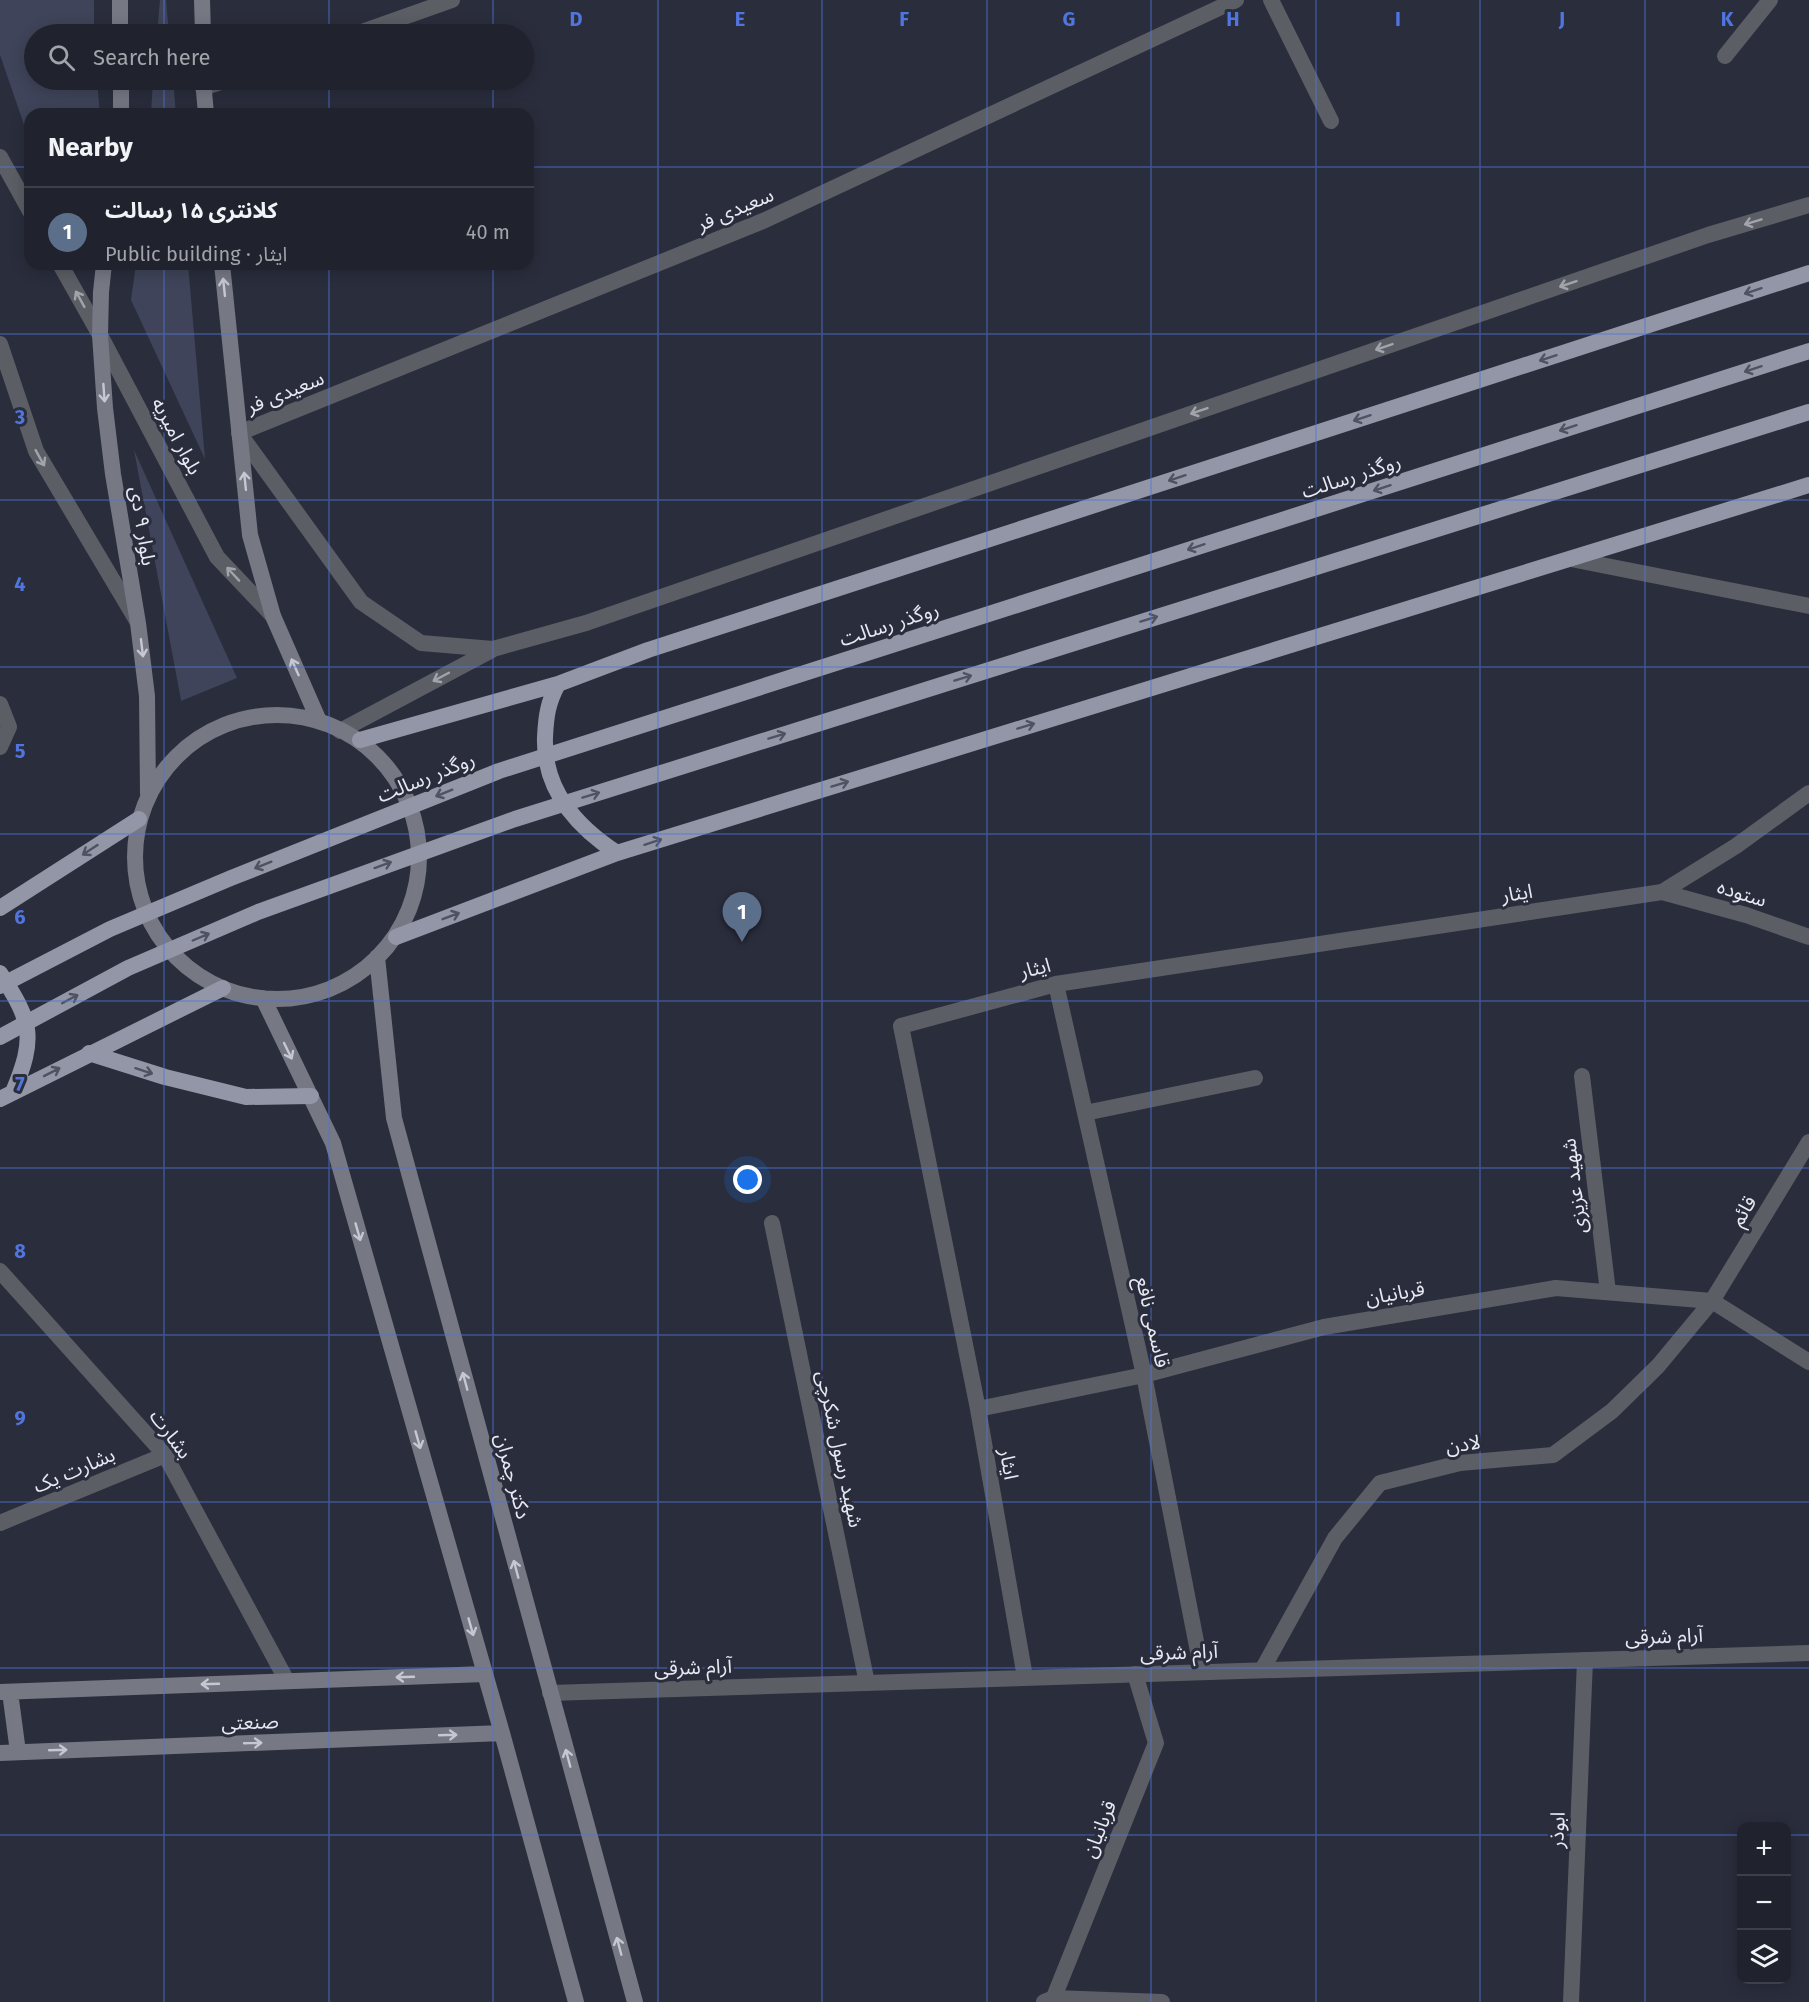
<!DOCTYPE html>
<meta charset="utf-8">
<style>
body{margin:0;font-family:"Fira Sans","Noto Sans Arabic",sans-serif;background:#2d2f39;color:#f1f3f6}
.controls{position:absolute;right:18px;bottom:18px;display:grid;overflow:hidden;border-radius:12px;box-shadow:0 3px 15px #0003}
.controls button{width:54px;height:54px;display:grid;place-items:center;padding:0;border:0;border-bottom:2px solid #3d3f49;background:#20222d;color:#f1f3f6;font:30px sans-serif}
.you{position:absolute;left:748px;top:1180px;width:21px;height:21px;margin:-15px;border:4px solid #fff;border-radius:50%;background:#1a73e8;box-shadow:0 0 0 9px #1a73e833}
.badge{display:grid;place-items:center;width:39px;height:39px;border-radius:50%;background:#bca0f2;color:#fff;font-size:20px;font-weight:700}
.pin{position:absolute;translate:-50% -50px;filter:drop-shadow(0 2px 3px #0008)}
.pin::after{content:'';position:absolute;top:32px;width:21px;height:18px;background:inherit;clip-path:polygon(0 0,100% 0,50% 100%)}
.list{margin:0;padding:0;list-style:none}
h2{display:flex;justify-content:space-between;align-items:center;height:78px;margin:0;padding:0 24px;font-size:26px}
h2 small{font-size:20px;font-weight:400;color:#a2a4aa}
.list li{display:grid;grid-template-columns:39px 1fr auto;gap:18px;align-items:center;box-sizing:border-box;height:84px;padding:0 24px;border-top:2px solid #3d3f49}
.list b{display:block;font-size:22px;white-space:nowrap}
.list p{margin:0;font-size:20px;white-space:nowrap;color:#a2a4aa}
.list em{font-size:20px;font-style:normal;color:#a2a4aa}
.icon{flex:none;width:33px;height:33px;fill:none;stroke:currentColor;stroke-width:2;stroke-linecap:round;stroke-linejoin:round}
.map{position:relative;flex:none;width:1809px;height:2002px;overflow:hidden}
.search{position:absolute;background:#20222d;box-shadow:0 3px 15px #0003;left:24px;top:24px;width:510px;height:66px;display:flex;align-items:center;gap:15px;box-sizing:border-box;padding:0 21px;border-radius:33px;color:#a2a4aa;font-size:22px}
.panel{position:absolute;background:#20222d;box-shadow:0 3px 15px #0003;left:24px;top:108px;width:510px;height:162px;border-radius:18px}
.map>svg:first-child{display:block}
.green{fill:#3f445a}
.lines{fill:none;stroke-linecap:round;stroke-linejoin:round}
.minor{stroke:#5c5e65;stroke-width:16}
.tertiary{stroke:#5c5e65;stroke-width:16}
.secondary{stroke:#767884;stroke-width:16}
.trunk{stroke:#9296a6;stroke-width:16}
.trunk-bridge{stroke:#9296a6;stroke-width:16}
.oneway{stroke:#a2a4ac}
.oneway2{stroke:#c5c8d2}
.oneway3{stroke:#4e5261}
.grid{fill:none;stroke:#5075df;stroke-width:1.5;stroke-opacity:0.55}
.labels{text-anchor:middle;stroke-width:6;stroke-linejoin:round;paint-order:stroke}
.street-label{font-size:20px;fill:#e7eaf3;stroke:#2a2d3c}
.grid-label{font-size:20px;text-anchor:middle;font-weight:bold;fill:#5075df;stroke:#2a2d3c;stroke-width:6;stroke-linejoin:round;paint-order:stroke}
</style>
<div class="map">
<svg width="1809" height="2002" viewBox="0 0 1809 2002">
<rect width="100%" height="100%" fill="#2a2d3c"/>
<path class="green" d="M0,0H94V34H34V80H97L100,114H30V142L0,55Z
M160,0H166L169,34H157Z
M153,80H173L176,114H151Z
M136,264H188L205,459L131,300Z
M134,450L237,678L181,701V700Z"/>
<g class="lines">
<path class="minor" d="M1236,0L763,221L239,433L361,602L421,643L493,649L586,623L1708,235L1809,205
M1271,0L1331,121
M356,34L452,0
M1725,56L1770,0
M203,88L227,80
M1571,559L1809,606
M0,704L9,727L0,747
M340,731L492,650
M1662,892L1746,915L1809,937
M1056,984L1144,1375L1202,1672
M1582,1076L1608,1292
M1085,1113L1255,1078
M772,1223L867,1683
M0,1271L165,1455L287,1681
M978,1409L1144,1375L1324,1327L1556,1288L1712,1301L1809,1362
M0,1523L165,1455
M1262,1670L1335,1538L1380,1483L1460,1463L1553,1455L1612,1411L1658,1366L1712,1301L1809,1142
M1025,1677L978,1409L901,1026L1056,984L1662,892L1736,846L1809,793
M1044,2002L1054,1998L1162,2002
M1052,2002L1156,1743L1135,1674
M1571,2002L1585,1660"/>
<path class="tertiary" d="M0,157L30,211
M60,264L100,335L217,557L273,616
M0,344L36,451L137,621
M550,1693L1809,1653"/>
<path class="secondary" d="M120,0V34
M202,0L203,34
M121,80V114
M203,80L206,114
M104,264L101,292L100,335L105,408L113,474L138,623L147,696L148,794
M222,264L250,535L273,616L319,721
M135 857a142 142 0 1 1 284 0a142 142 0 1 1-284 0Z
M377,957L394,1118L635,2002
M263,998L333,1143L502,1733L576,2002
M0,1692L485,1674
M10,1692L18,1752
M0,1753L502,1733"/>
<path class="trunk" d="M558,684C548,702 546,716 545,737C543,790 576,826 617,853
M360,740L558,684L648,650L1809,273
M0,908L139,819
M396,937L617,853L1809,485
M0,973C32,1022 36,1037 13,1092
M89,1053L165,1077L246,1097L311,1096
M0,1099L223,988"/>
<path class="trunk-bridge" d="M0,986L110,929L231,878L499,771L1809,351
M0,1037L128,968L258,912L515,819L1809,412"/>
</g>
<defs><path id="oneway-shaft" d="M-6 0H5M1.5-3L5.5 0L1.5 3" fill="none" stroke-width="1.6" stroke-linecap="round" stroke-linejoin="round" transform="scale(1.5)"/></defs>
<g class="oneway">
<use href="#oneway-shaft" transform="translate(1753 222) rotate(163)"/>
<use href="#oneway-shaft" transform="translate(1568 284) rotate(161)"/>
<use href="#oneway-shaft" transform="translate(80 299) rotate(-119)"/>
<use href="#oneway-shaft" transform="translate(1384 347) rotate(161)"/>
<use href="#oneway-shaft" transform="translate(1199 411) rotate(161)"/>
<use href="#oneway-shaft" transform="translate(40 458) rotate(61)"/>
<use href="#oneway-shaft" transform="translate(233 574) rotate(-133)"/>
<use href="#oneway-shaft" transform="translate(441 677) rotate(152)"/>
</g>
<g class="oneway2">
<use href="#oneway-shaft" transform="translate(224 287) rotate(-96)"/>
<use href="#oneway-shaft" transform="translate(104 393) rotate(86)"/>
<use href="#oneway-shaft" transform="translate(245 481) rotate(-96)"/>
<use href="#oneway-shaft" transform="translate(142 648) rotate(83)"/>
<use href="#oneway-shaft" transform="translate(295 667) rotate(-114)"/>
<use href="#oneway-shaft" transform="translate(288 1051) rotate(64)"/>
<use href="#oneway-shaft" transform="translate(358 1232) rotate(74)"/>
<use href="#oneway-shaft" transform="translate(465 1381) rotate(-105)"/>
<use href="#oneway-shaft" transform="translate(418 1440) rotate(74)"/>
<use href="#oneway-shaft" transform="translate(516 1569) rotate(-105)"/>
<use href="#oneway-shaft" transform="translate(471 1627) rotate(74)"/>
<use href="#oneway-shaft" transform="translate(405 1677) rotate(178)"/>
<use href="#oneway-shaft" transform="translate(210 1684) rotate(178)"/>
<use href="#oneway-shaft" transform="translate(448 1735) rotate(-2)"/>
<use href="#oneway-shaft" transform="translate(253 1743) rotate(-2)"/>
<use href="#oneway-shaft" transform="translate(58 1750) rotate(-2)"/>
<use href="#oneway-shaft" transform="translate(568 1758) rotate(-105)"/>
<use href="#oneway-shaft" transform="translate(619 1946) rotate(-105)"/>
</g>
<g class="oneway3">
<use href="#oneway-shaft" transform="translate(1753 291) rotate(162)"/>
<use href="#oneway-shaft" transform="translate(1548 358) rotate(162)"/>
<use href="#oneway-shaft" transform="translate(1753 369) rotate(162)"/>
<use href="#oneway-shaft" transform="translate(1362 418) rotate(162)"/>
<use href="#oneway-shaft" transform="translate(1568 428) rotate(162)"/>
<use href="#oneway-shaft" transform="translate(1177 478) rotate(162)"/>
<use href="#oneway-shaft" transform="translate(1382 488) rotate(162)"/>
<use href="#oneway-shaft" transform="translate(1196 547) rotate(162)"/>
<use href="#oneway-shaft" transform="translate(1149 619) rotate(-17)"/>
<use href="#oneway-shaft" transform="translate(963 678) rotate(-17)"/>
<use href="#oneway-shaft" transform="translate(1026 726) rotate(-17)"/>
<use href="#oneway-shaft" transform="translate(777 736) rotate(-17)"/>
<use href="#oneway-shaft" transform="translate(840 784) rotate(-17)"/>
<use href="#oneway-shaft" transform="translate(444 793) rotate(158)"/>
<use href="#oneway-shaft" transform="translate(591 795) rotate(-17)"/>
<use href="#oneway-shaft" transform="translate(653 842) rotate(-18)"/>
<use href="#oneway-shaft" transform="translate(90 850) rotate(147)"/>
<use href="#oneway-shaft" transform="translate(263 865) rotate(158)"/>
<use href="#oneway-shaft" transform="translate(383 865) rotate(-20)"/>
<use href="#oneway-shaft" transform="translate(451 916) rotate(-21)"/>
<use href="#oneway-shaft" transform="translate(201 937) rotate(-23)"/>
<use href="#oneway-shaft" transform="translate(70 999) rotate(-28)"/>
<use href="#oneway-shaft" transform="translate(144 1071) rotate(18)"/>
<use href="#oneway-shaft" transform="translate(52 1072) rotate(-27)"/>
</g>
<path class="grid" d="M164,0V34M329,0V34M493,0V34M658,0V2002M822,0V2002M987,0V2002M1151,0V2002M1316,0V2002M1480,0V2002M1645,0V2002M164,80V114M329,80V114M493,80V114M0,167H30M528,167H1809M164,264V2002M329,264V2002M493,264V2002M0,334H1809M0,500H1809M0,667H1809M0,834H1809M0,1001H1809M0,1168H1809M0,1335H1809M0,1502H1809M0,1668H1809M0,1835H1742M1786,1835H1809"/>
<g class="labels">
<g class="street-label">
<text transform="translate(735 209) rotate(-23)" y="7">سعیدی فر</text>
<text transform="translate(285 392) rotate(-22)" y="7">سعیدی فر</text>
<text transform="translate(177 436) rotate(62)" y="7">بلوار امیریه</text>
<text transform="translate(1351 476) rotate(-18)" y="7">روگذر رسالت</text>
<text transform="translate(143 526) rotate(81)" y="7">بلوار ۹ دی</text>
<text transform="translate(889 624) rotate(-18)" y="7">روگذر رسالت</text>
<text transform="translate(426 777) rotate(-22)" y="7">روگذر رسالت</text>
<text transform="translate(1517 893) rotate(-9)" y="7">ایثار</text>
<text transform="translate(1742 893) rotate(17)" y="7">ستوده</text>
<text transform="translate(1035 968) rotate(-14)" y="7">ایثار</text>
<text transform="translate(1574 1186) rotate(-97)" y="7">شهید عزیزی</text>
<text transform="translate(1743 1211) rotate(-59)" y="7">قائم</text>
<text transform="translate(1395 1293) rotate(-10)" y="7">قربانیان</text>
<text transform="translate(1153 1322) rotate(77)" y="7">قاسمی نافع</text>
<text transform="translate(171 1434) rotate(53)" y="7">بشارت</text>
<text transform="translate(1463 1444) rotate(-8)" y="7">لادن</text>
<text transform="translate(840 1449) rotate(78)" y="7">شهید رسول شکرچی</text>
<text transform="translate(1009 1464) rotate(80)" y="7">ایثار</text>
<text transform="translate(74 1470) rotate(-23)" y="7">بشارت یک</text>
<text transform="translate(513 1476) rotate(75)" y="7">دکتر چمران</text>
<text transform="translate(1664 1636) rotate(-2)" y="7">آرام شرقی</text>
<text transform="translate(1179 1652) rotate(-2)" y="7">آرام شرقی</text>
<text transform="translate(693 1667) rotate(-2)" y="7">آرام شرقی</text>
<text transform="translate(250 1722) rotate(-2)" y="7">صنعتی</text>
<text transform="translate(1099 1829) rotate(-68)" y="7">قربانیان</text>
<text transform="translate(1557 1830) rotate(-88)" y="7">ابوذر</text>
</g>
</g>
<g class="grid-label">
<text x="576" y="26">D</text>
<text x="740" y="26">E</text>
<text x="904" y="26">F</text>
<text x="1069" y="26">G</text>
<text x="1233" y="26">H</text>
<text x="1398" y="26">I</text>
<text x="1562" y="26">J</text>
<text x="1727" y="26">K</text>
<text x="20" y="424">3</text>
<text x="20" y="591">4</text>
<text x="20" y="758">5</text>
<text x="20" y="924">6</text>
<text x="20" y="1091">7</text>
<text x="20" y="1258">8</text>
<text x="20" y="1425">9</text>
</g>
</svg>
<div class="controls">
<button>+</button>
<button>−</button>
<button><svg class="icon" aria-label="layers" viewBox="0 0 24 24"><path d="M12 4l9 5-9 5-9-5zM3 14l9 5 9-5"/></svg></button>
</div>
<div class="you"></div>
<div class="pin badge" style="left:742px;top:942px;background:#5c6f8a">1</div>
<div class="search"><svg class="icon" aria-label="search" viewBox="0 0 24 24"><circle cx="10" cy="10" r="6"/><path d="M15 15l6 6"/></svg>Search here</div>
<section class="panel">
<h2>Nearby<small></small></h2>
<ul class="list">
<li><span class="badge" style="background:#5c6f8a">1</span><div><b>کلانتری ۱۵ رسالت</b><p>Public building · ایثار</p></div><em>40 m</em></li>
</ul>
</section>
</div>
